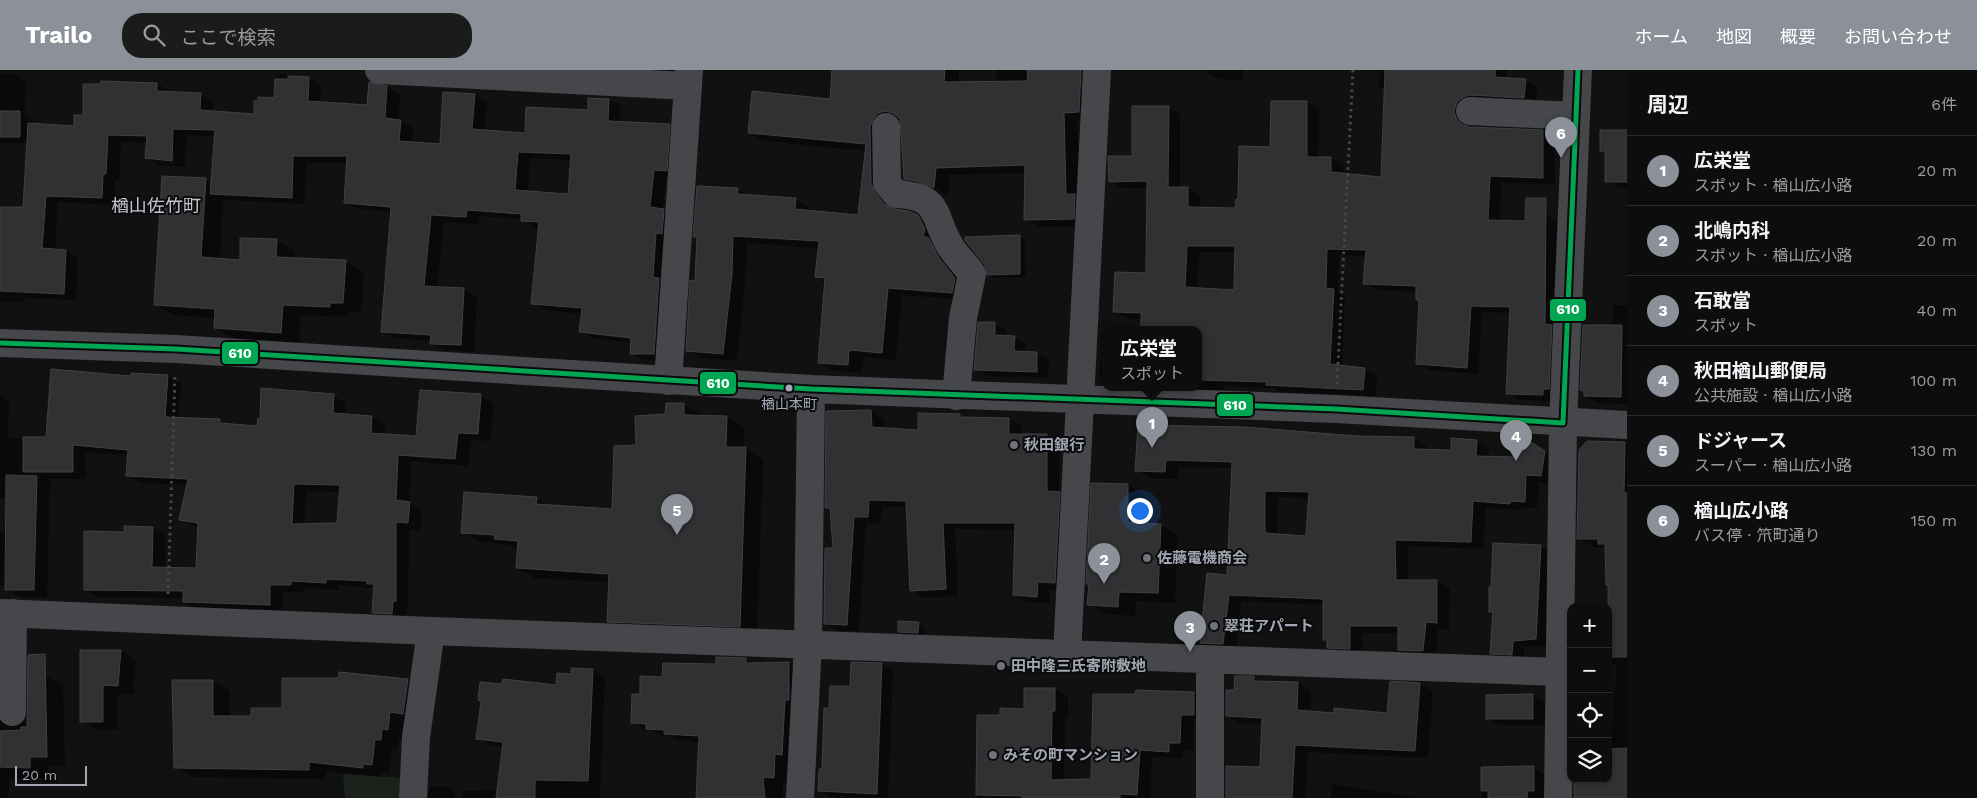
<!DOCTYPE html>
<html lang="ja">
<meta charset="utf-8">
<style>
body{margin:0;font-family:"Work Sans","Noto Sans JP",sans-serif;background:#1b1b1b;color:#f1f3f6}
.controls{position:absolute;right:15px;bottom:15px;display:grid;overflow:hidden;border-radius:10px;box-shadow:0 1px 4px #0004}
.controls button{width:45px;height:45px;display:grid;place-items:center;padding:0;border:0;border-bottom:1px solid #2d2d2e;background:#0d0d0d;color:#f1f3f6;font:25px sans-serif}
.scale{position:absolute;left:15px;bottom:12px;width:72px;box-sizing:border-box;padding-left:5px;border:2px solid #a2a8b2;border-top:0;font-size:14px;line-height:18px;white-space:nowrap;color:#a2a8b2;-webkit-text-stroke:4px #0b0b0d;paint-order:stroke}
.you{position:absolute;left:1139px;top:440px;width:18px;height:18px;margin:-12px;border:4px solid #fff;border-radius:50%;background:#1a73e8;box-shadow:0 0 0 8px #1a73e833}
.badge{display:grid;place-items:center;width:32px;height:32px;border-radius:50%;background:#8c9099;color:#fff;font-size:16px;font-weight:700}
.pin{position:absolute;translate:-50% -41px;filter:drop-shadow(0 1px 2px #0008)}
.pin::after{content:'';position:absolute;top:26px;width:18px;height:15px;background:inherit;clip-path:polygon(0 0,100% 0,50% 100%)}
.popup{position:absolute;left:1102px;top:256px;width:100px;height:65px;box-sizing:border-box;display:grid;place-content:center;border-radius:10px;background:#0d0d0d;filter:drop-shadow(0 1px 4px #0005);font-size:16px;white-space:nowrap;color:#9a9c9d}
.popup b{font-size:19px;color:#f1f3f6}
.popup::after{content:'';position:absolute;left:50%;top:100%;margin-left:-10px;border:10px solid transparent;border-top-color:#0d0d0d}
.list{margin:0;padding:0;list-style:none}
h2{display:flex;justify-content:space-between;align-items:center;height:65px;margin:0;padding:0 20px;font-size:21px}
h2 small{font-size:16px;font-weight:400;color:#9a9c9d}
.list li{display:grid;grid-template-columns:32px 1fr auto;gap:15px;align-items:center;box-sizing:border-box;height:70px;padding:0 20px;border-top:1px solid #2d2d2e}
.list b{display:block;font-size:19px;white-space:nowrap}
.list p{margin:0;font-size:16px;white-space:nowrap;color:#9a9c9d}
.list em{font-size:16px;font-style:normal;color:#9a9c9d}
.icon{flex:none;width:28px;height:28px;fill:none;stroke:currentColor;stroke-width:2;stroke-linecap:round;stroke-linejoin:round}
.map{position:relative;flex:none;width:1627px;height:728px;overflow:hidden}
header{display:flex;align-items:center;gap:30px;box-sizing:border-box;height:70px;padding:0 25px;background:#8c9099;color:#fff}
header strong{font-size:24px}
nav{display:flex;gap:28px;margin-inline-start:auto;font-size:18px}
.search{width:350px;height:45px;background:#1b1b1b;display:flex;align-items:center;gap:12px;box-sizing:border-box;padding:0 18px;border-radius:20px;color:#9a9c9d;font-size:19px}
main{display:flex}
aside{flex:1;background:#0d0d0d}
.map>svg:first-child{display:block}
.green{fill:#1b211b}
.shadow{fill:#0007;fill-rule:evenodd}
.building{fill:#313133;stroke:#404144;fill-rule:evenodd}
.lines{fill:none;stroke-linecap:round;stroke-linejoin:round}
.path{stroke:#47484b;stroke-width:3;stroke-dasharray:2.5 4;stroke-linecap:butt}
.minor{stroke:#45474a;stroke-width:28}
.bus-1-casing{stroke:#0b0b0d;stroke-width:9}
.bus-1{stroke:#00a651;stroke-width:5}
.bus-dot{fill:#a2a8b2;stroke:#0b0b0d;stroke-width:2}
.poi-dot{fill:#6f737a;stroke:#0b0b0d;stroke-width:2}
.labels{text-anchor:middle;stroke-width:4;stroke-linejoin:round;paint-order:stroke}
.bus-label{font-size:14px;fill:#a2a8b2;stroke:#0b0b0d}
.poi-label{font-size:15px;font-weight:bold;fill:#a2a8b2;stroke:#0b0b0d;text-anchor:start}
.quarter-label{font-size:18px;fill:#c3c6ce;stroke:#0b0b0d}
.line-badge{stroke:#0b0b0d;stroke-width:2}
.badge-label{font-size:14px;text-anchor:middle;font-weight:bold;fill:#fff}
</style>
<header>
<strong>Trailo</strong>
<div class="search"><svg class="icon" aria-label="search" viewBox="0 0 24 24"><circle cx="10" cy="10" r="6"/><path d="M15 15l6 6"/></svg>ここで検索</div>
<nav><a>ホーム</a><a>地図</a><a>概要</a><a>お問い合わせ</a></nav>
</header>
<main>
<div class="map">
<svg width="1627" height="728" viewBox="0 0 1627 728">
<rect width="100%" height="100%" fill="#111"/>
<path class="green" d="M343,704L405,708L404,728H345Z"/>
<path class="shadow" d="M595,0H688L685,6Z
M834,0H959V13H997L996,0H1079V16L1084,19L1093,50H1077L1080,129L1088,157H1040L1026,149V103L950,105L948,125L931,118L919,117L905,108L901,49L893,51L889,132L896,141L918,147L932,155L969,217L966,230L902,225L896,290L863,287L862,303L833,300L819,292L826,212L816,207L819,178L747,173L745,213L737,291L701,288L687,280L696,212L698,168L695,166L737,120L749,126L795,129L809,137V142L859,146L867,81L763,71L749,63L831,30Z
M1206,0H1243V10L1218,9L1206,2Z
M1377,0H1507V9L1525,10L1537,17L1536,34L1466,48L1469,58L1543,61L1555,68V114L1501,113L1500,151L1526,152L1546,145L1558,152L1554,331L1520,330L1508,323L1511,243L1482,242L1478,304L1429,300L1418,294L1420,231L1417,229V222L1377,220L1365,213L1367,186L1339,185L1338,222L1345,227L1342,297L1365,299L1377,306L1375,326L1280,322L1273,318L1224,316L1223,323L1199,322L1190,317H1176H1198V259H1142V249L1126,248L1114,241L1147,205L1148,118H1122L1110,111L1133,87L1168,37L1180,44V118H1188L1200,125V139H1237L1239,130L1271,78L1307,32L1319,39L1318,88H1331L1343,95V104L1382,108L1385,19L1379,16L1380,2ZM1199,182H1236L1235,221L1197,219Z
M0,4H14L26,12L25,45L33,49L32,54L75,57L84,46L102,12L157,14L170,21V23L201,25L213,32V42L255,46L275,29L277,4L308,8L321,15L320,33L368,36L370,13L387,17L400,25L398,51L414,58L412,73L441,75L474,25L487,32L485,61L526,64L589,42L591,28L608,29L621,36L620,53L669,56L682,63L679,107L666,106L663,140L676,147L667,290H644L631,283L632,273L593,268L580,261L582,244L545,240L533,233L540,158H535L522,149L479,146V154L444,152L437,218L464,219L477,227L474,282L444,280L431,273L432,271L395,268L382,261L392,142L358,139L345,132L348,93H306L305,134L223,130L220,190L241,191L277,170L295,181V189L345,191L364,202L361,243L348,242V247L301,245L299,273L233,268L215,258L216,248L174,245L155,235L206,110L212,113L216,66L186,65L185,97L159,95L146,87L148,73L121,72L119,110H115L114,135L58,132L55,180L66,181L78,188L76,230L25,228L24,232H0V138L24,139L28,73H0ZM530,88L572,90L569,125L528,122Z
M1627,62V118H1619L1607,111L1606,84L1601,81Z
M1020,167L1025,170L1026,207L994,208L988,204Z
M1614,235L1627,236V334L1598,333L1585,326V322L1582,320L1612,256Z
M994,254L1006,260V267H1014L1026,274V283H1037L1049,290L1048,308L987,306L975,300Z
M1101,282H1106V313L1100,309Z
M168,306L181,314L178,349L220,351L227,355L258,357L333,326L346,333L345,345L372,347L385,354L384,365L418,368L480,325L493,333L491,371L471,370L468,396L411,391L409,432L422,440L420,460L409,459L408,538L406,537L405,550H386L373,542L375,518L338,515L339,520L304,518V522H283L282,542L197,539L184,532V528L98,527L85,520L126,463L153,458L166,465L165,499L197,500L199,458L181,450L188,415L141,413L128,406L129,385L85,382L86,409H50L47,527H20L7,519V515H0V462L6,463L7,428H0V325L9,331L8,368H47L132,307ZM306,421L340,422L338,454L305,455Z
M683,334L701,344V347H727L744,357V379L763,389L757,566L626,561L609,551L610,512L534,508L517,498L518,479L504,474L480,472L463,462L536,428L550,436L613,440L637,377L666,345Z
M871,341L884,349V359L919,362L960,346L964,348L1009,349L1022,356V365L1047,366L1060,373L1059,423L1072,431L1067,520L1050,519L1049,533L1027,532L1014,525L1016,460L955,459L958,526L924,528L912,520L908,437H882L881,454L866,453L859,561H838L825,554L834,480L831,440L826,437Z
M1139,356L1413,368L1426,376V381L1452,382L1476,371L1489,378L1488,388H1517L1531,373L1557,389L1553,413L1539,412L1537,438L1522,437V440L1486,438L1483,479L1408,476V511H1437L1450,519L1449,559H1438L1436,588L1412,587L1399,580V563H1362V585L1341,584L1329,577V572L1324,570L1325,535L1241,531L1236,581L1214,580L1201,573L1228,506L1233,398L1178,397V409L1149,408L1137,400ZM1278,427L1310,428L1308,467L1277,465Z
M1588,372L1627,374V728H1574V709H1608L1617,595L1608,593L1607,478L1593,477L1578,468Z
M1128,415L1145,425V454L1161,455L1178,465L1175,533L1136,531L1135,546L1106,544L1089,534L1090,515L1088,513Z
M1494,474L1541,477L1553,483L1548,576L1524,577V591L1503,590L1492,583L1494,544L1490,542Z
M919,554L924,557V565H905L899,562Z
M121,581L136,590L133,624H118V660H96L81,651Z
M746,589L754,594H789L801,601L794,691H788L786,714H783V728H713L700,672L678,670L669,666L660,665L650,660H644L632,652L641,625L664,608Z
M882,594L893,601L888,728L831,727L819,720L824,700L830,639L851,618Z
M593,600L605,607L600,726L602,728H462V721L498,720L503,677L490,675L478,668L557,617L572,605Z
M29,605H45L63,615L65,696H48L47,708L10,709L8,728H0V607L15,616L16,658L27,650Z
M1254,608L1262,612L1298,613L1311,621L1310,642L1335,644H1388L1419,614L1433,621L1428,688L1308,682L1305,728H1227L1261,698L1263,654L1240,653L1227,646L1236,622Z
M408,610L425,620L405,669L399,668L398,679H392L389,704L380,703V707L326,701V709L192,707L175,697L213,611L230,621V647H252Z
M1055,619L1068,627V648H1065L1064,711H1092L1137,626V621L1194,623L1207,631V652H1194L1193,680H1182V688L1152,687L1150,728H977L978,646H1001L1025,640Z
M1533,625L1545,632V655H1499L1488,648Z
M1482,698H1534L1546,705V728H1482Z
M1332,714L1416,727L1419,728H1331Z
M430,717H448L454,720V728H428Z"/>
<path class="building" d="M832,0H945L944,12L1028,11L1027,0H1081L1079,42L1064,43L1066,124H1075L1074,149L1024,150L1025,95L936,98L934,118L916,111L904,109L900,49L893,43L885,41L878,43L873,49L870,57L871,113L875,122L884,134L894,139L908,141L918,145L925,159L923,167H928L939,188L955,208L952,223L888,218L882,283L849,280L848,295L818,293L825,208L815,207L819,171L733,166L732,204L723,284L686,281L690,210L695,211L697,167H693L697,116L738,118L737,124L796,128L795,139L858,145L866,74L748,63L752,21L830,29Z
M1385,0H1495V7L1526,9L1524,28L1470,25L1463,27L1457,32L1454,41L1456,48L1461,54L1469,57L1543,60V108L1490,106L1488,150L1525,151L1526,128H1546L1545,254L1552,255L1549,319H1543V325L1506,324L1510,237L1471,236L1467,298L1416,294L1419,230H1416V216L1363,214L1366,180L1327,179L1326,218L1334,219L1330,294L1365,298L1363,320L1266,315L1267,312L1198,310V259H1141V243L1113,242L1115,202L1146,203L1147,111L1109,112L1108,86H1132V36H1169L1168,117H1188V137L1235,138L1236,129H1238L1239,76L1270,77L1271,31H1307V87H1331V102L1381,107ZM1187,176H1235L1234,220L1185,217Z
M288,6L309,7L308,31L367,35L369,12L387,16L385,48L401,50L399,71L440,74L443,22L475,24L472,59L525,63L526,37L588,40V28L609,29L608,51L670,54L667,101L654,100L650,137L664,139L662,164L656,163L653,207L659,208L654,284H630L631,268L579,262L582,238L531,234L539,152L521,151V144L467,140L466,147L431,145L424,216L464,218L461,275L430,274L431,265L381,262L391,137L344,133L347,86H293L292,128L210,124L215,60L173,59L172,91L145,88L147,66L108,65L106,104H103L102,128L46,126L42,178L66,180L64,224L0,221V137H23L28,53L74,56V45H83V14H100L101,11L157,13V21L201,23L200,40L254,44V31H258V27L274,28L275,9H288ZM518,82L571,84L568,124L515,120Z
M0,41H20V67H0Z
M1600,60H1627V112H1605V81H1600Z
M162,106L206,108L201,187L240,190V168L277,169L276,187L346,190L343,233H330V237L283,235L281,263L214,258L215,239L154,235Z
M1020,165V204L987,205L985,195L965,170V167Z
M978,252H995V265L1015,266L1014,281L1037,282V302L974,300Z
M1583,255H1622L1621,327L1584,326V321L1580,320Z
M51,299L131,306V303L168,305L165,347L220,349V353L257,356L258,348L260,349L261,318L334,324L333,343L372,346L371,363L416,366L420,320L481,324L478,364L458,363L455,389L398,385L396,430L410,432L408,453L396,452V531H393L392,544L372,543L374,514H367V511L326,509V513L291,511V515H270V535L183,532V521L84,520V461L124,462V456L153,457L152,497L196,498L198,453L179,450L188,409L126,406L128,380L73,375V402H23V367H46ZM294,414L340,415L337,453L292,454Z
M666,333H684V345L727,346L726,377H746L740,557L607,552L609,504L516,498L518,471L494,469L495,465L461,463L464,422L537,427L536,434L612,439L614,376L636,375L635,346L665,344Z
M871,340L872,357L918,360V343L960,344V347L1009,348V364H1047V421L1060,422L1055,513L1038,512L1037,527L1013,525L1015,453H943L946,519L910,521L906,431L869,430L868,447H854L847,555L824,554L825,478H833L830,438H825L826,341Z
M1138,355L1245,357L1357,366L1414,367V379L1451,380V368L1477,370L1476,386L1516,387V371L1531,372L1545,381L1541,406L1526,405L1525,432L1510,431V434L1473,431L1471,472L1395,470L1396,510H1437V553L1426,552L1423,581L1398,580V556H1350V579L1327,578V570H1323V529L1229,525L1223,574L1200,573L1207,503L1227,505L1232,392L1166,390L1165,402L1135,401ZM1265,421L1309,422L1306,466L1265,463Z
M1587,371L1625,372L1624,423H1627V587H1608V515H1606L1605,474H1598V469H1577L1579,380Z
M6,405L37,406L34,520H5Z
M1091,413L1128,414V452L1161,454L1158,523L1119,522L1118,537L1087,535L1089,514H1086Z
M1493,473L1541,475L1536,569L1513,571L1512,585L1490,584L1493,542H1489V517H1491Z
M898,551L919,552L918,563L898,562Z
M80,580H121L118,616L103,615V652H80Z
M45,584L47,687H30V698L0,697V661L21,660V657H27L28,585Z
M716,587L746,588V593L789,592V630H785L782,685L775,684L774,708L763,707L765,728H696L699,666L664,664V660L646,659V654L631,653L632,624H640V606L662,607L663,593L716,594Z
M851,592L882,593L877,724L818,721L819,699H822L824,638H829L830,616H850Z
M571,598L593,599L588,711L535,710V728H496L503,672L476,669L481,631L478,630L480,612L502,614L503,609L556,615L557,603L571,604Z
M339,602L408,609L403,644L390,642L388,660L382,659L381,670H375L372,695L363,694V698L309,692V700L174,698L172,610H213V646H251V638H282V608H338Z
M1235,606H1254V611L1298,612L1297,640L1334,643V638L1387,643L1390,611L1420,613L1415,681L1295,675L1292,728H1226V696L1260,697L1262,648L1226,646V620H1234Z
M1024,618H1055V641H1052L1051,710L1091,709L1093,624H1135L1136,620L1194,622V645H1181L1180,673H1169V682L1140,680L1137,725L1120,724V728H1022V726L976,725L977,645H1000V638L1024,639Z
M1533,624V649H1486V625Z
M1627,678V728H1574V709H1608V679Z
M1534,696V721H1528L1527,728H1488V721H1481V697Z"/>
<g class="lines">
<path class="path" d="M1337,314L1353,0
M168,524L175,305"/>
<path class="minor" d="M379,0L688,16
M1470,41L1576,46
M886,57L887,113L896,124C944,126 931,148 952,179C958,188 966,195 972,204L963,248L956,326
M0,273L176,279L811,319L1336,339L1627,355
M668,311L689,0
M0,543L431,561L1561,602
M1067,584L1097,0
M12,642L13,543
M413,728L416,667L431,561
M800,728L808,574L811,319
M1210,728V590
M1558,728L1563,353L1578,0"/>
<defs>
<path id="bus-1" d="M0,273L176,279L811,319L1336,339L1563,353L1578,0"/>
</defs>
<use href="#bus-1" class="bus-1-casing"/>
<use href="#bus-1" class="bus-1"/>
</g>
<circle class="bus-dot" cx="789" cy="318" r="4.5"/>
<g class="poi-dot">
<circle cx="1014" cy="375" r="5"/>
<circle cx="1147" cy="488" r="5"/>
<circle cx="1214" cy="556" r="5"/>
<circle cx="1001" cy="596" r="5"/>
<circle cx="993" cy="685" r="5"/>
</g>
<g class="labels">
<g class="bus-label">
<text x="789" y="339">楢山本町</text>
</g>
<g class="poi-label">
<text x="1024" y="380">秋田銀行</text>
<text x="1157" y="493">佐藤電機商会</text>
<text x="1224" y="561">翠荘アパート</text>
<text x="1011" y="601">田中隆三氏寄附敷地</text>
<text x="1003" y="690">みその町マンション</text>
</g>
<g class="quarter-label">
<text x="156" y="142">楢山佐竹町</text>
</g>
</g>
<g class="line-badge">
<rect x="1549" y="228" width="38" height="24" rx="5" fill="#00a651"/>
<rect x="221" y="271" width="38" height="24" rx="5" fill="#00a651"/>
<rect x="699" y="301" width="38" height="24" rx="5" fill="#00a651"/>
<rect x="1216" y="323" width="38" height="24" rx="5" fill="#00a651"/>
</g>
<g class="badge-label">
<text x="1568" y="244">610</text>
<text x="240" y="288">610</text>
<text x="718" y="318">610</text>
<text x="1235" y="340">610</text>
</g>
</svg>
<div class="controls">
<button>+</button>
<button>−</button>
<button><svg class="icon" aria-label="locate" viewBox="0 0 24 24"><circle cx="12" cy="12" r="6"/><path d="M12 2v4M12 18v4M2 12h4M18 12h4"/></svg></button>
<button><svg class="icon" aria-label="layers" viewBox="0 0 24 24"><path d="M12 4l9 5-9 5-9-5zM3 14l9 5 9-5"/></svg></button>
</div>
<div class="scale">20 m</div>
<div class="you"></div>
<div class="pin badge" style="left:1152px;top:378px">1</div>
<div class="popup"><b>広栄堂</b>スポット</div>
<div class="pin badge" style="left:1104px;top:514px">2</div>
<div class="pin badge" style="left:1190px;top:582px">3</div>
<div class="pin badge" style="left:1516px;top:391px">4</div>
<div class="pin badge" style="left:677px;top:465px">5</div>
<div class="pin badge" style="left:1561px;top:88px">6</div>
</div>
<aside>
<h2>周辺<small>6件</small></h2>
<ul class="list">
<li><span class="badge">1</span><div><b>広栄堂</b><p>スポット · 楢山広小路</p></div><em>20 m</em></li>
<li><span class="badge">2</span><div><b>北嶋内科</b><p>スポット · 楢山広小路</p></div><em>20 m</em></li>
<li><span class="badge">3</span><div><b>石敢當</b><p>スポット</p></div><em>40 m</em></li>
<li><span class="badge">4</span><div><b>秋田楢山郵便局</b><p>公共施設 · 楢山広小路</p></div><em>100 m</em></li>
<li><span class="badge">5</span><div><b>ドジャース</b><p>スーパー · 楢山広小路</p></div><em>130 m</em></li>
<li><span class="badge">6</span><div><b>楢山広小路</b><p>バス停 · 笊町通り</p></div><em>150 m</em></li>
</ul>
</aside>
</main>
